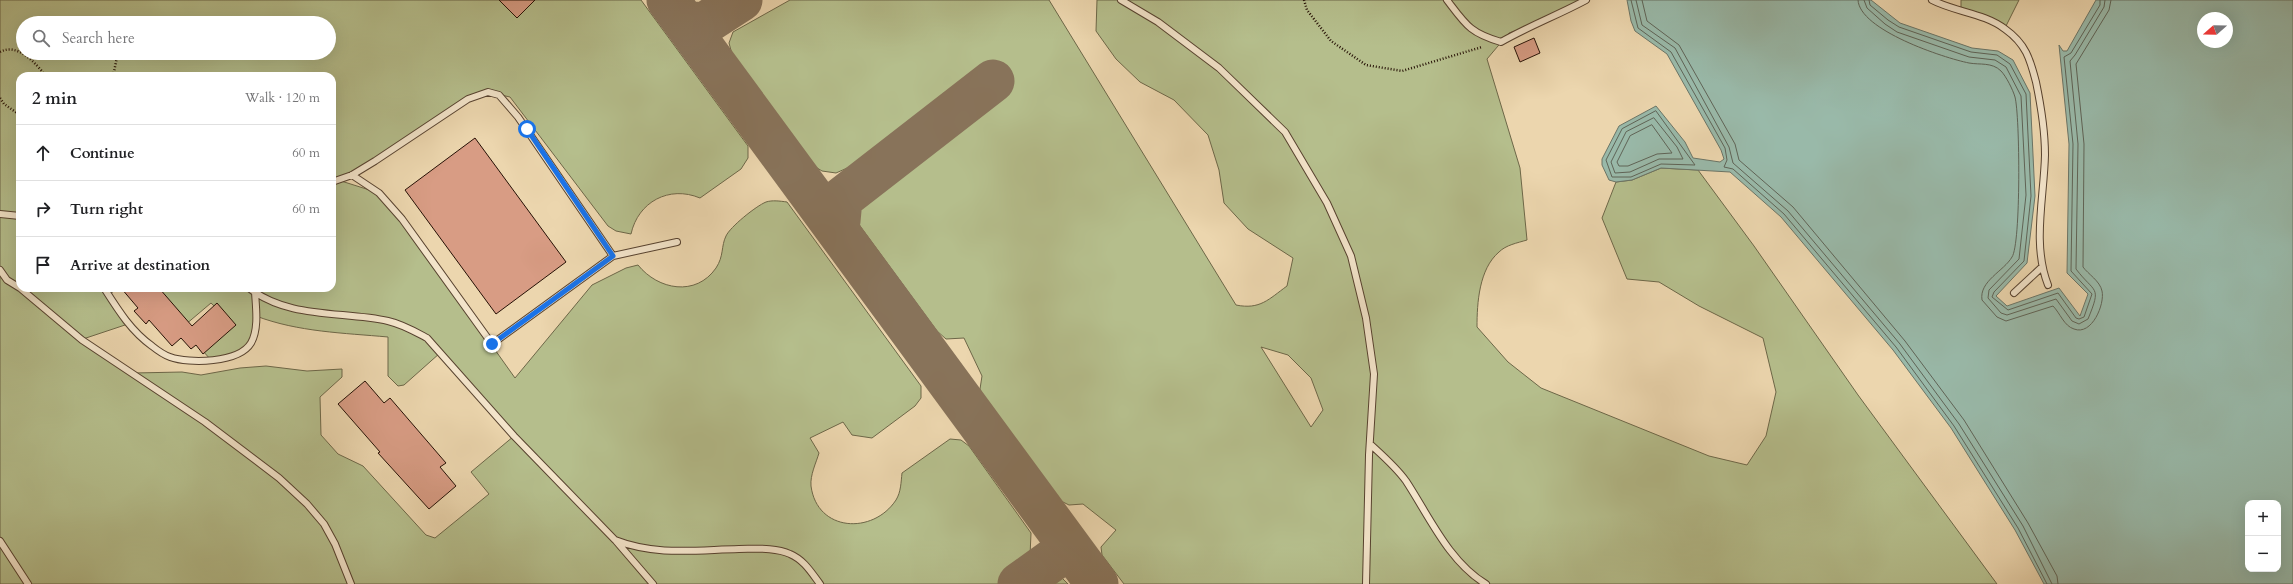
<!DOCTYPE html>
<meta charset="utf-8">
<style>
body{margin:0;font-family:Cardo,serif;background:#f6f6f6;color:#202124}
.controls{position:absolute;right:12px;bottom:12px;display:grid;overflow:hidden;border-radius:8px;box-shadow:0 4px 16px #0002}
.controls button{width:36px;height:36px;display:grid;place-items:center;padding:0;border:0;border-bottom:1px solid #e0e0e0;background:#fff;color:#202124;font:20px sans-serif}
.compass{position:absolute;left:2197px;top:12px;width:36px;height:36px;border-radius:50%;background:#fff;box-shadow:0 4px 16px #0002;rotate:250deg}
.stop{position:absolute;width:12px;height:12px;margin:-9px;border:3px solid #1a73e8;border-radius:50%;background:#fff}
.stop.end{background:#1a73e8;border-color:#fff;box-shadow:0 1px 4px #0008}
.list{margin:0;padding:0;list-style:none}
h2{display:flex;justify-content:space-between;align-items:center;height:52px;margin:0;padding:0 16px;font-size:17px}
h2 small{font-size:13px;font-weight:400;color:#757577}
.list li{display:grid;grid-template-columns:26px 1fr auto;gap:12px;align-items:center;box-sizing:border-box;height:56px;padding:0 16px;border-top:1px solid #e0e0e0}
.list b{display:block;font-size:15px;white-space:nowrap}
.list em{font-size:13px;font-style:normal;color:#757577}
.icon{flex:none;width:22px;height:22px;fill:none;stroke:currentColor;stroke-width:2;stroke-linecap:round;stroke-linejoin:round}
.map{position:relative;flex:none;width:2293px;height:584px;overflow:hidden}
.search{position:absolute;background:#fff;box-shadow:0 4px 16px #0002;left:16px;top:16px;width:320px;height:44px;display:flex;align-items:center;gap:10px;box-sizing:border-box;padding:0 14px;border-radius:22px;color:#757577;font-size:15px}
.panel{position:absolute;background:#fff;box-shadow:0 4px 16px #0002;left:16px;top:72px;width:320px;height:220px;border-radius:12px}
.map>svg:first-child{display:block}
.green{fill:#b5be8c;stroke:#6d6748;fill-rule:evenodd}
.water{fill:#99b9a9;stroke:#6b7567;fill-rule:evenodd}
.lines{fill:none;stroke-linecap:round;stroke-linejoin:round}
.shore{stroke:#5f6457;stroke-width:1}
.taxiway{stroke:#88735a;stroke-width:43}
.building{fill:#d89c84;stroke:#251005}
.service-casing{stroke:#57422f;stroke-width:8}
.path{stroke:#251005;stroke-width:2.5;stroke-dasharray:1 2;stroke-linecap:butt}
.service{stroke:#f3e4ca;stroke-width:6}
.route{stroke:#1a73e8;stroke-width:5}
</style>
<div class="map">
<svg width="2293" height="584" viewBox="0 0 2293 584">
<rect width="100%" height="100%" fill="#ecd6ae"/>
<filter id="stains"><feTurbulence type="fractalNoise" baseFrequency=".005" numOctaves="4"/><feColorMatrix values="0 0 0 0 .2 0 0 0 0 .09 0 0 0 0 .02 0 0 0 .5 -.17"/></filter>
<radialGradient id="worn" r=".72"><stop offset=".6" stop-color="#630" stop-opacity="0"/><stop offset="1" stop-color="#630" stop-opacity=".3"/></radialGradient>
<path class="green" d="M0,0H641L748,146V158L741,169L700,198C669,185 638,202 631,234L616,231L608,226L510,97L488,92L468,99L352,175L332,181V76H20V288H116L109,296L128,324L83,339L134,373L182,372L201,375L240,368L266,366L307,371L342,369V377L320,397L321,435L338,454L363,466L426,535L435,538L489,494L471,472L514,436L440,353L404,385L398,386L388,376V337C344,333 298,332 256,316L250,344L237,354L211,360L202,350L233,324L211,303L185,325L150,288H332V182L338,180L379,193L402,219L515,378L592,285L626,268L638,265C658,290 696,297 716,268C724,256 721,246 726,236C730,227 756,206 766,202C772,200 780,201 787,202L921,386V398L915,406L872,438L852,435L843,422L810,438L819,453C816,463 810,475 811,486C817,532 873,535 896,500C901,492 901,482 902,473L950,439L961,440L969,446L1031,533L1030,556L1025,568L1002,584H0ZM23,23H329V53H23Z
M790,0H1049L1236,305C1260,310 1269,299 1287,286L1293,258L1248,229L1224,203L1219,170L1208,135L1174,100L1140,82L1116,59L1096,31L1097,0H1586L1551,18L1509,33L1487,59L1520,168L1527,240C1517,243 1506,245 1499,252C1479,269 1477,303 1477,327L1508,362L1541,388L1709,456L1747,465L1766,436L1776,392L1763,338L1699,306L1659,282L1627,279L1602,218L1616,182L1632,180L1661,168L1698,170L1754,246L1858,395L1997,584H1124L1102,555L1101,547L1116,530L1083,504L1069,505L1061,501L983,396L980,389L982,376L964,338L946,339L937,331L860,226C856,216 856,209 864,200L991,104L836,173L822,171L814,166L732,54L729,43L733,32ZM1261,347L1288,355L1311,378L1323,410L1311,427Z
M1961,0H2019L2005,28L1961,10Z
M1052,575L1061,577L1068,584H1025L1036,577Z"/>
<path class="water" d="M1627,0H1871L1900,23L1972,48L1998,51L2013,60L2030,93L2035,196L2027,263L1996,296L2007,306L2059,288L2080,316L2088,294L2067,273L2069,144L2059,45L2063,51H2067L2096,0H2293V584H2044L2015,530L1951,428L1893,350L1781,217L1730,172L1661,168L1632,180L1616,182L1609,180L1602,165V159L1619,126L1656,106L1685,142L1693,158L1720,162L1724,159L1721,150L1667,54L1635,31L1631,21ZM2203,18H2227V42H2203ZM2248,503H2278V569H2248Z"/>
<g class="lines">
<path class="shore" d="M1631,0L1638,28L1671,52L1725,148L1727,160L1724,167L1733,169L1784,214L1896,347L1954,426L2018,528L2047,584
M1636,0L1642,25L1675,48L1729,147L1733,163L1788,211L1900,344L1959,424L2023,526L2052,584
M1642,0L1647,21L1679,45L1735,144L1739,160L1793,207L1905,341L1964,420L2028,523L2057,576L2058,584
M1858,0C1859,30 1944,58 1969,63C1980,65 1992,62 2001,71C2006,76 2013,90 2015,97C2020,116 2021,244 2012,257C2004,271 1979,281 1982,300L1997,317L2006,321L2053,306C2060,313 2064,326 2074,329C2092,336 2105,304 2102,291C2100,281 2088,274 2083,267L2084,144L2076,64L2109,10L2111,0
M1864,0L1867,8L1885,24L1897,32L1969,57L1995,60L2006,67L2021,96L2026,195L2019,259L1989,290L1988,298L2001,313L2007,315L2056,299L2072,321L2079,324L2088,319C2102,285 2095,294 2076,269L2078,144L2070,61L2075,55L2104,7L2105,0
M1869,0L1870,5L1888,20L1899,27L1971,52L1997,55L2010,64L2026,94L2031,196L2024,261L1994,292L1992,297L2008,310L2058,293L2076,318L2079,319L2084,317L2092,294L2071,271L2073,144L2064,57L2071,53L2100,5V0
M1656,111L1695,165L1661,164L1631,177H1612L1606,160L1622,129Z
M1654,118L1677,147L1683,159H1659L1630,172L1615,173L1611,162L1626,132Z
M1652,125L1672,153L1657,154L1628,166H1619L1617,162L1630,136Z"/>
<path class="taxiway" d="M668,0L1097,584
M695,23L704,24L741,0
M839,221L841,199L993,81
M1019,584L1058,556H1067"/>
</g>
<path class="building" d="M499,0H535L517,18Z
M1534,38L1540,53L1520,62L1514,47Z
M475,138L566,262L496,314L405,190Z
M121,288H159L192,326L217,303L236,325L203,354L196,345L191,349L181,338L172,346L149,320L146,324L134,311L138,308Z
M365,381L384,403L390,398L446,463L440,467L456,486L429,509L378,453L380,452L338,404Z"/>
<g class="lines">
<defs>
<path id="service" d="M1121,0L1158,22L1219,68L1285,132L1327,203L1351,256L1366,318L1374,374L1369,455L1366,584
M1447,0C1466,25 1470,33 1501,42C1529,26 1558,15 1586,0
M1932,0C1955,12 1984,13 2005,29C2026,44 2030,59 2036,82C2041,106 2045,131 2045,155C2044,198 2032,244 2048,285
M352,175L379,193L402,219L492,344L613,256
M332,182L352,175L375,161L468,99L488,92L499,95L518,117L613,256L677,242
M0,214L20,216
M0,270L7,280L20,288
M20,288L82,340L205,422L279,478L307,504L324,524L335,544L351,584
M104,288C118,310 131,331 152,346C157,350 164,355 170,357C189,364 239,363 251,343C259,329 256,308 255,292
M249,288C288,319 342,311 388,321C402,324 414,331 427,338L514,436L615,540C656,556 695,550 739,549C755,549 775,547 790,554C804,560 811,572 820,584
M2014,293L2042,267
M1370,444C1382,455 1396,467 1406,481C1429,516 1449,562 1486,584
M0,541L28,584
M616,541L653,584"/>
</defs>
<use href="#service" class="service-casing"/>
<path class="path" d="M1304,0L1307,10L1331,41L1366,65L1402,71L1482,47
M0,52C18,42 36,64 46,76
M113,76L118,53
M0,98L4,104L20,115"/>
<use href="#service" class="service"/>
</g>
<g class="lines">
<path class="route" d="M492,344L613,256L527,129"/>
</g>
<rect width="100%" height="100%" filter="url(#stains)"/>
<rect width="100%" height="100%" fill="url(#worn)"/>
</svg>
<div class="controls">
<button>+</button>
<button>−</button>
</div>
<svg class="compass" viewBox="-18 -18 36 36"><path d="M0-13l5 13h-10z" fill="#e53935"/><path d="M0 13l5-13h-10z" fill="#757577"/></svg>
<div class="stop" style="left:527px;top:129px"></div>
<div class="stop end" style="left:492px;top:344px"></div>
<div class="search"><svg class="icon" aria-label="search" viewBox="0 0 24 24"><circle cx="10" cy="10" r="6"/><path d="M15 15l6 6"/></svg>Search here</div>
<section class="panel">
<h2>2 min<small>Walk · 120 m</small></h2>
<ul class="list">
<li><svg class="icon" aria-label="ahead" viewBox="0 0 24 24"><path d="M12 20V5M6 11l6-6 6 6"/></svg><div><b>Continue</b></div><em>60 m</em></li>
<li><svg class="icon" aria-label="right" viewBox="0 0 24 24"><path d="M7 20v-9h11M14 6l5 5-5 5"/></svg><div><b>Turn right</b></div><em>60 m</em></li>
<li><svg class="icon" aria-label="arrive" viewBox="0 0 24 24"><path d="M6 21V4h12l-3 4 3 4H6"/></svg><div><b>Arrive at destination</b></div></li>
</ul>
</section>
</div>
